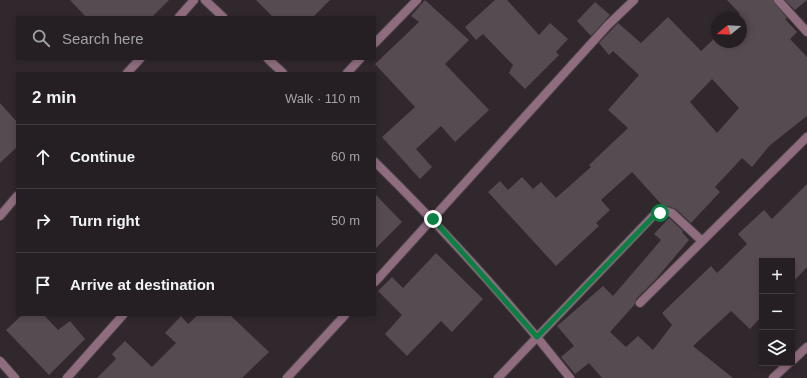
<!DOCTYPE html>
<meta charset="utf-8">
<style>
body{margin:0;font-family:Helvetica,sans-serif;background:#312b2f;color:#f1f3f6}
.controls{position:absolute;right:12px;bottom:12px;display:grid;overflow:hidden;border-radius:0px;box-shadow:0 2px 6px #0003}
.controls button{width:36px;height:36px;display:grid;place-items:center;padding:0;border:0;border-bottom:1px solid #423c40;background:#251e22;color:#f1f3f6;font:20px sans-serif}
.compass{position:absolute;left:711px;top:12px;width:36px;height:36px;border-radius:50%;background:#251e22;box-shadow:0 2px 6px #0003;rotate:252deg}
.stop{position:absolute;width:12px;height:12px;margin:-9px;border:3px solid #0b8043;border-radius:50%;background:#fff}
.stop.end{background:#0b8043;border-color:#fff;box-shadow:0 1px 4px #0008}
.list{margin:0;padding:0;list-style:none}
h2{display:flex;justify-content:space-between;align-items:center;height:52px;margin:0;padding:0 16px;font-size:17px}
h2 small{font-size:13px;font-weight:400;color:#a3a2a5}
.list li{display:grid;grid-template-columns:26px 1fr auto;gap:12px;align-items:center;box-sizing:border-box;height:64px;padding:0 16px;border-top:1px solid #423c40}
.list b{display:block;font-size:15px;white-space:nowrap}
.list em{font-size:13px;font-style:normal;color:#a3a2a5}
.icon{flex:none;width:22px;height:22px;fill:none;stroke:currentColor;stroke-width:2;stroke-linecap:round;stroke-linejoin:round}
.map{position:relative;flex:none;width:807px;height:378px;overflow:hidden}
.search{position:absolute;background:#251e22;box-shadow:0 2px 6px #0003;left:16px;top:16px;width:360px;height:44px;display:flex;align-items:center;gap:10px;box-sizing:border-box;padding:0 14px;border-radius:0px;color:#a3a2a5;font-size:15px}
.panel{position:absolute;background:#251e22;box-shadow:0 2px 6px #0003;left:16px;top:72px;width:360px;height:244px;border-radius:0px}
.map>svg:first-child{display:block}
.building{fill:#564b50;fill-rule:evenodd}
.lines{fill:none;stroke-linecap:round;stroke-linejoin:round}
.minor-casing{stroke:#4e454a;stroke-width:10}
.minor{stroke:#8f6d7f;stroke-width:8}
.route{stroke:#0b8043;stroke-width:5}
</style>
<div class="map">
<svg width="807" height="378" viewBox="0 0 807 378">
<rect width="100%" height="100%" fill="#31282d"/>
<path class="building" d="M70,0H169L152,17H86Z
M256,0H330L313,17H273Z
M425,0L469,40L445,64L489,110L455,142L441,126L416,149L432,167L420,179L382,137L415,107L375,64L419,22L411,16Z
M495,0H507L539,35L550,23L568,39L556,52L559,55L525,89L509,73L513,65L483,34L476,40L465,27Z
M727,0H773L787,18L785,19L797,32L790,39L807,57V116L769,146L752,167L742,158L715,187L720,192L691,223L676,209L668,206H663L632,172L601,200L610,210L596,223L599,226L556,266L488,192L500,181L508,190L522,177L533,189L541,182L556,198L591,167L589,165L628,128L608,110L639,75L613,51L609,55L599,43L618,23L641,43L668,17L701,51L717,36V42H741V18H735L740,14ZM712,79L739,108L717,133L690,102Z
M785,0H807L795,10Z
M595,2L610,15L591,36L577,21Z
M0,103L17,122V147L0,163Z
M807,184V267L792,283V261H762V316L750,329L731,311L693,346L733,378H602L589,363L575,374L561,357L574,346L557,326L603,286L613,296L661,240L654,234L669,218L683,231L682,232L689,240L656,279L636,299L635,304L610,332L626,347L638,336L653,350L672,325L662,313L711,266L717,273L747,244L738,234L764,210L772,219Z
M375,194L402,222L375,249Z
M436,253L483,299L452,332L441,321L407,356L385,334L402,315L378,291L392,277L403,288Z
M22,315H44L58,330L70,321L85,339L49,375L6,330Z
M198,315H230L269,352L242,378H97L116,359L112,354L125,341L152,367L176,343L165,333L181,316L188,324Z"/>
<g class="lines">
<defs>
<path id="minor" d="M205,0L223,17
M778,0L807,32
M179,17L194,0
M375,43L417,0
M268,59L283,73
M127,73L140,59
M347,73L360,59
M375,162C444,230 510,302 570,378
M0,216L17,196
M375,282L608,25L634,0
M640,303L807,137
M0,361L15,378
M792,361L807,347
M67,378L123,315
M287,378L345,315
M498,378L653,216L666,211L672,213L702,241
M773,378L789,363"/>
</defs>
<use href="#minor" class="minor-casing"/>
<use href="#minor" class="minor"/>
</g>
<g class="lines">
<path class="route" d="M433,219L537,337L654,216L660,213"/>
</g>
</svg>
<div class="controls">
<button>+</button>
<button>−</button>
<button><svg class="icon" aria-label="layers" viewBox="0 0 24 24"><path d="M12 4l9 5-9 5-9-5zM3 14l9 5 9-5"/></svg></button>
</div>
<svg class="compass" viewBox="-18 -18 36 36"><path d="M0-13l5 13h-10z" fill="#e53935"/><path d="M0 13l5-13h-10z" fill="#a3a2a5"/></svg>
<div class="stop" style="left:660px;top:213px"></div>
<div class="stop end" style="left:433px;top:219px"></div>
<div class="search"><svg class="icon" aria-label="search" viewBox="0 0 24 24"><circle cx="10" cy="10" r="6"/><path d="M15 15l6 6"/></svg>Search here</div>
<section class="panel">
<h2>2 min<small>Walk · 110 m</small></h2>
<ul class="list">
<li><svg class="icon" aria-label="ahead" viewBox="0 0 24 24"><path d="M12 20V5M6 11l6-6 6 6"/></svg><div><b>Continue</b></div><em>60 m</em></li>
<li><svg class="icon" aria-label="right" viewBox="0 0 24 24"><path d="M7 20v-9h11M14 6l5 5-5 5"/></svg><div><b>Turn right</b></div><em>50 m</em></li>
<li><svg class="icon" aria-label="arrive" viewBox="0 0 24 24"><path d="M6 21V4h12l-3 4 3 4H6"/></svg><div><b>Arrive at destination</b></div></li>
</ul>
</section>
</div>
